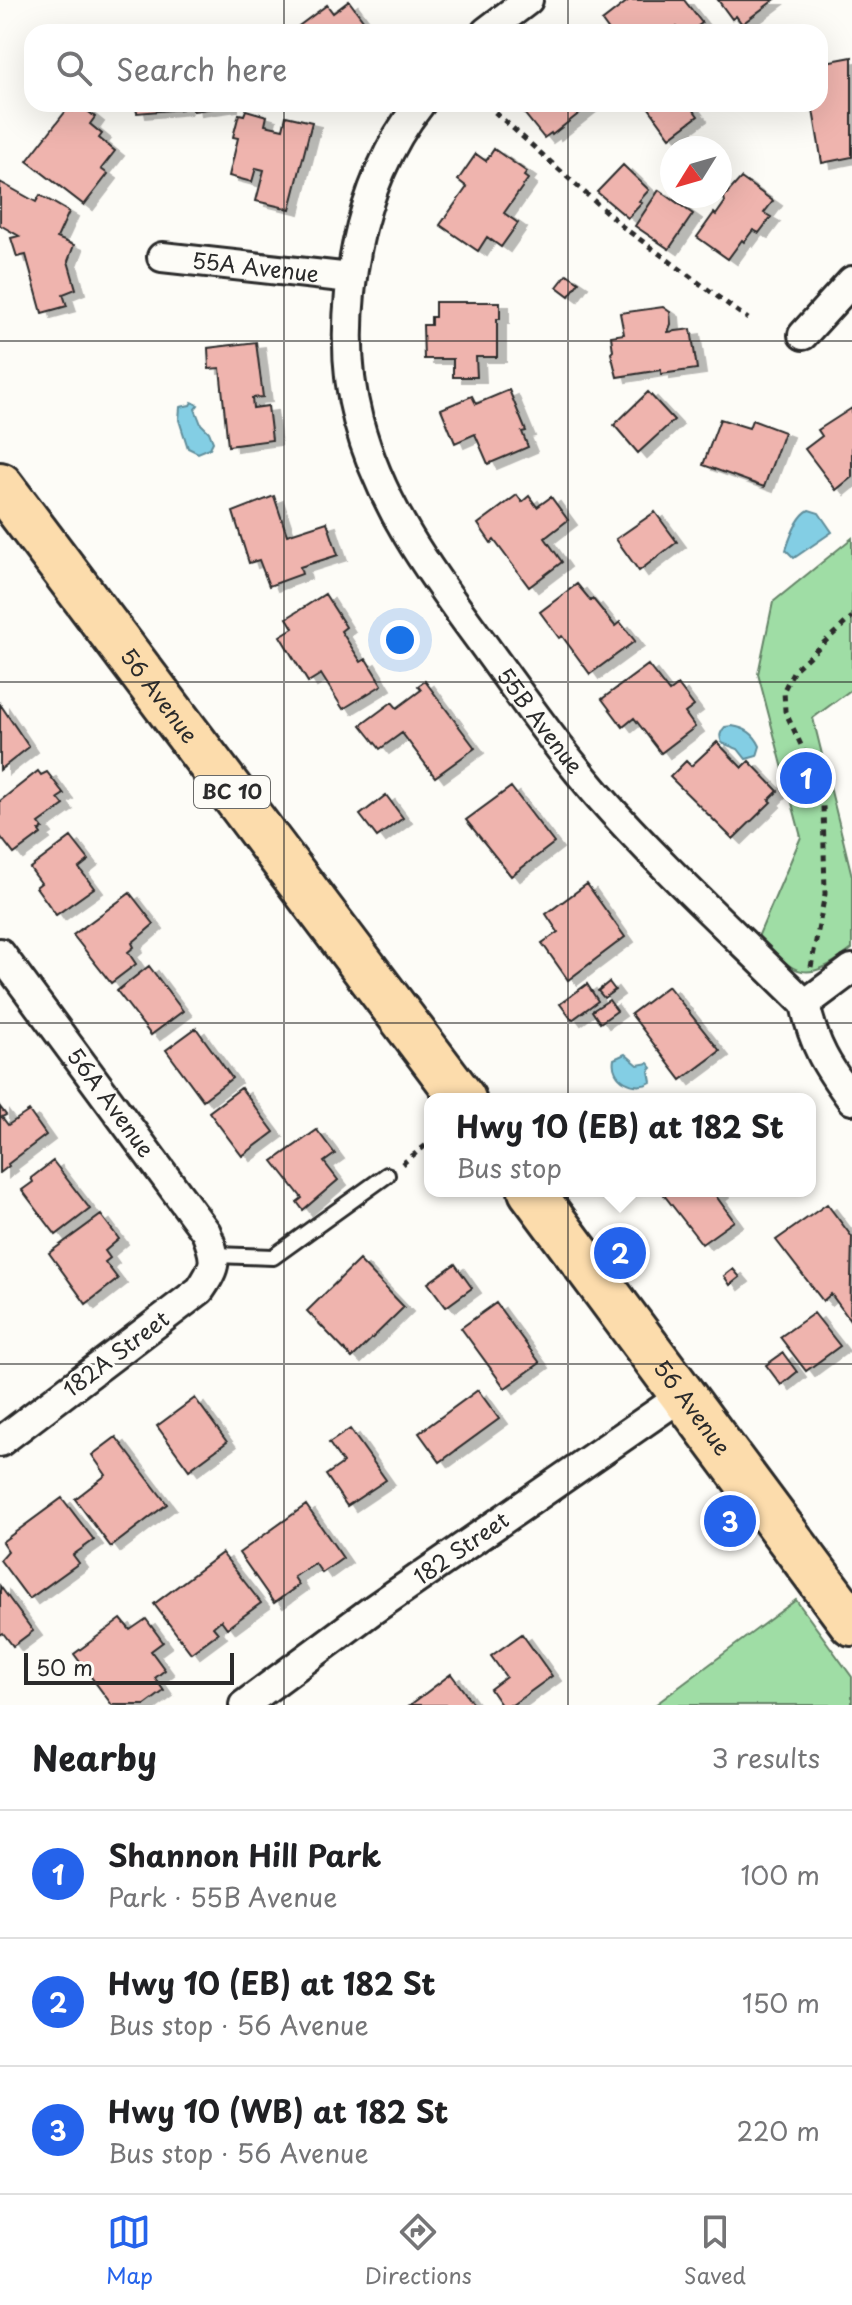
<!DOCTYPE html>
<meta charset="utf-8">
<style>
body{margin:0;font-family:"Playpen Sans",sans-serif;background:#f6f6f6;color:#202124}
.compass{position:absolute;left:660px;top:136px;width:72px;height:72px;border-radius:50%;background:#fff;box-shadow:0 8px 32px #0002;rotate:233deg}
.scale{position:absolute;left:24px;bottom:20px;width:210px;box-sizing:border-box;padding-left:8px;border:4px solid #2b2b2b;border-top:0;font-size:22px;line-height:28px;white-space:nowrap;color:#2b2b2b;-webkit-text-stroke:6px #fdfcf7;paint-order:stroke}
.you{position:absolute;left:400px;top:640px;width:28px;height:28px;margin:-20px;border:6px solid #fff;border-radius:50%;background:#1a73e8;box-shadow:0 0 0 12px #1a73e833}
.badge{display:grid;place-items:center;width:52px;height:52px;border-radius:50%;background:#2563eb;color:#fff;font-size:26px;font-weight:700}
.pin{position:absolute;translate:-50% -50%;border:4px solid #fff;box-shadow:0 2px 8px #0006}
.popup{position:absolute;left:424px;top:1093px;width:392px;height:104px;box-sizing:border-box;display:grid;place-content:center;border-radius:16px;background:#fff;filter:drop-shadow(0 2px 6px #0005);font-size:26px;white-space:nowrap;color:#757577}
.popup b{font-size:30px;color:#202124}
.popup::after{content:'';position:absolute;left:50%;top:100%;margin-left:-16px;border:16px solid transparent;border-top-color:#fff}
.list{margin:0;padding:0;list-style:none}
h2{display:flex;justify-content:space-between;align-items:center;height:104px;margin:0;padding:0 32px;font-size:34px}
h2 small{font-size:26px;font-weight:400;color:#757577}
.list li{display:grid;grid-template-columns:52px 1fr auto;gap:24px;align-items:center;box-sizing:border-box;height:128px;padding:0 32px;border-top:2px solid #e0e0e0}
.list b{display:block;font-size:30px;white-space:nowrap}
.list p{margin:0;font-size:26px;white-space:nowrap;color:#757577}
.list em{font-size:26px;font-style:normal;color:#757577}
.icon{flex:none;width:44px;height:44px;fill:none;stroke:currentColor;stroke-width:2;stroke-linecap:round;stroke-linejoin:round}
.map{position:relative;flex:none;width:852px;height:1705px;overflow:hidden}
.search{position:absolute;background:#fff;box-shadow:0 8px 32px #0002;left:24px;right:24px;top:24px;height:88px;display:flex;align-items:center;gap:20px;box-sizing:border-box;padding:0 28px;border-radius:24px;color:#757577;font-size:30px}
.sheet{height:488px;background:#fff}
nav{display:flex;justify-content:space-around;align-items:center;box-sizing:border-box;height:112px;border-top:2px solid #e0e0e0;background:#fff;font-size:22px;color:#757577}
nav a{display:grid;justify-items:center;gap:4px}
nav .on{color:#2563eb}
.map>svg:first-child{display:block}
.green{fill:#9fdda5;stroke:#658468;stroke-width:2}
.water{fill:#83cee4;stroke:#608d9a;stroke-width:2}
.building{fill:#efb4ae;stroke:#2b2b2b;stroke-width:2;filter:url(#shadow)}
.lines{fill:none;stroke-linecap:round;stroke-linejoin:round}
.service-casing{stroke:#2b2b2b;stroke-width:20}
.minor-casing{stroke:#2b2b2b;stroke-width:34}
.trunk-casing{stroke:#2b2b2b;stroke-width:50}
.path{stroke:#2b2b2b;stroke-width:5;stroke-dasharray:6 6;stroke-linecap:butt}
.service{stroke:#fdfcf7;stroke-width:14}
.minor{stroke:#fdfcf7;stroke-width:28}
.trunk{stroke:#fcdcac;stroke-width:44}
.grid{fill:none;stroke:#2b2b2b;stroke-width:2;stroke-opacity:0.55}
.labels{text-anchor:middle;stroke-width:6;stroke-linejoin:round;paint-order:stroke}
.shield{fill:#fdfcf7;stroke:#6a6a68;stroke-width:2}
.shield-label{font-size:20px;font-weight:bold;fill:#2b2b2b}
.street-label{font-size:22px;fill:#2b2b2b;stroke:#fdfcf7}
</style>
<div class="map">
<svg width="852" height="1705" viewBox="0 0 852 1705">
<defs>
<filter id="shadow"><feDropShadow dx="9" dy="5" stdDeviation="0" flood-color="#0004"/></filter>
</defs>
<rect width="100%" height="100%" fill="#fdfcf7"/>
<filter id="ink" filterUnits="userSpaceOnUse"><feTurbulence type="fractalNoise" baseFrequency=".0125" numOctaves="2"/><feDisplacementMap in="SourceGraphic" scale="16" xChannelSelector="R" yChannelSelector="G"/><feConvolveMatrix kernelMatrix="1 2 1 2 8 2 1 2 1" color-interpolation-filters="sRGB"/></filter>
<g filter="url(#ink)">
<path class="green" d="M852,538V689L813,718L852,876V949C806,984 797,977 758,937L801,837L758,674L773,602Z
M796,1600L852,1677V1705H655Z"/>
<path class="water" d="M192,402L198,405L195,409L201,424L209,432L213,442L210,448L198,453L188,448L179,420L180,407L190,405Z
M809,510L819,513L832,532L794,558L786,550C790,537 797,516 809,510Z
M732,726C745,728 754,733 760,746L757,756L746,759L738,749L722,743C719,736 720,732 725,727Z
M625,1054L638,1065L648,1063L652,1068L649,1071L651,1082C635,1092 610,1079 614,1059Z"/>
<path class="building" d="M629,0H684L702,23L690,32H680L676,27L668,32H610L602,21Z
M718,0H774L742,24L736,16L732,19Z
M349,1L372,32L292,31L327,5L333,13Z
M852,57V157L822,163L812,104H820V63Z
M79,104L95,117L90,124L102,134L99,138L115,151L101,169L108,174L84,205L27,161L69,107L73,111Z
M135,104H181L182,109L137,113Z
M192,104H229V106L193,111Z
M525,104H591L552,135L551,133L544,138L524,113L530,109Z
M646,104H689L698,116L670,137Z
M246,110L267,116L265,125L283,129L286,116L312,122L290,209L256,201L264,170L256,168L252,182L229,176L238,138L233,137L239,114L244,115Z
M494,149L527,172L524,176L528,179L504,213L518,223L501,247L487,237L478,251L440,225L467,187L458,180L476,154L486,161Z
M623,165L649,190L639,201L642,203L628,218L597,192Z
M741,178L773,201L764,213L771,217L759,233L753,230L744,242L742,240L728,259L697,237L714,213L716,215L725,202L724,197Z
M0,182L36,202L40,195L69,212L57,238L74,245L68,261L76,289L63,294L67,306L42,313L26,255L17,257L11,238L19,236L0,225Z
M659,190L693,214L669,249L635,226Z
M567,274L579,282L569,296L557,287Z
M435,302H500V319H497V357H476L477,377H453V359H424L423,325H431V317H435Z
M663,307L670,312L671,324L668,332L691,329L697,369L661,374V370L617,377L611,353L613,351L611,336L624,334L620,313Z
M256,342L263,397L252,398L253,408L268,406L272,440L228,446L220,368L209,369L208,348Z
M509,390L526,431L522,432L528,447L488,464L475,434L455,443L441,409L472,396L476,404Z
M648,392L674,420L638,453L614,425Z
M852,408V477L836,490L805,449L822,436L818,430Z
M720,419L749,428L752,420L784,432L764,487L703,465Z
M517,495L522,502L529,496L537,507L551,497L568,520L545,538L562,562L529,587L494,540L491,543L478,524Z
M274,496L287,535L327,522L338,555L300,567L302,574L269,586L259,560L249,563L233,512Z
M655,512L677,542L639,571L616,539Z
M577,584L591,601L593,599L615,626L620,622L635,641L590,674L562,636L559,638L540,612Z
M325,594L346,627L341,631L361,662L366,659L382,685L343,709L321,674L308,682L280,636L293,628L287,618Z
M648,665L669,692L678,685L694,706L685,713L695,727L661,753L634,718L623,727L602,699Z
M425,681L475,748L435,777L402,733L380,749L361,725L392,702L397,708L421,690L418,686Z
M0,704L29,747L0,770Z
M717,742L742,768L749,761L778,791L769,800L771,802L733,839L670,777L686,761L691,766Z
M38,771L41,775L47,772L64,794L58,798L64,805L39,823L43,828L39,831L41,834L14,854L0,836V801Z
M511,787L554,843L511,876L466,820Z
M386,795L403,818L377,837L360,815Z
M71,837L89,860L79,868L94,888L56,915L36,887L41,883L30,868Z
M587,884L625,937L568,980L542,943L558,932L546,914Z
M130,893L154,924L132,943L134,947L128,952L136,964L111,983L73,935Z
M149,966L183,1011L151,1035L117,991Z
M609,982L615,990L604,998L598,991Z
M587,984L598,1001L572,1020L560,1004Z
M668,986L720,1051L681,1080L631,1014Z
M609,1000L617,1011L600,1023L592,1011Z
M196,1028L232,1078L203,1100L166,1050Z
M241,1088L274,1132L242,1156L209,1112Z
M0,1107L6,1115L2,1117L8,1125L29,1111L46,1135L8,1164L9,1166L0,1173Z
M317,1130L335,1154L324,1162L338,1180L303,1210L297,1202L302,1198L273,1161Z
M53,1161L90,1209L56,1235L22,1190L33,1182L31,1178Z
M669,1191H718L720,1193L716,1196L734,1221L702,1244L664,1195Z
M827,1204L852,1237L850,1320L831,1294L823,1301L776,1240Z
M101,1215L119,1239L105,1251L110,1258L105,1262L118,1279L86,1304L49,1253Z
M359,1260L404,1307L352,1358L307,1311Z
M455,1264L472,1288L446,1307L428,1283Z
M733,1269L740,1277L730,1285L724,1276Z
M496,1303L540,1363L505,1388L461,1328Z
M814,1313L840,1346L806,1371L780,1337Z
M783,1353L797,1372L781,1385L766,1365Z
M478,1390L499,1419L440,1462L419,1433Z
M195,1398L227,1442L189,1470L157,1426Z
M350,1429L386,1480L347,1506L326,1475L343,1463L329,1443Z
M116,1437L167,1504L111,1547L75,1499L106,1475L92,1455Z
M62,1498L94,1540L73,1555L79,1563L29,1599L0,1560L8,1551L2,1542Z
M306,1505L343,1558L322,1573L315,1563L294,1577L299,1585L274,1603L239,1553Z
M222,1553L261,1603L227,1628L221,1620L213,1627L218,1633L191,1653L154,1604Z
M0,1586L33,1631L13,1646L3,1633L0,1635Z
M121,1619L130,1630L146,1619L163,1642L151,1651L165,1670L155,1678L164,1691L145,1705H112L74,1654Z
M522,1634L552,1676L512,1705H501L490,1689L506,1677L491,1656Z
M451,1674L474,1705H410Z"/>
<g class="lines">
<defs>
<path id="service" d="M215,1255L273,1257L387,1175"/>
<g id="minor">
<path d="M486,32L528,0"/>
<path id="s1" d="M420,104C388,144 367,196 357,246C346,303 343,363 358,420C380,504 429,571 480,640C518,692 555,745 597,794C662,868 736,935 805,1004C814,1046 827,1066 852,1100"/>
<path id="s2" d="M162,257L351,278"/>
<path d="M803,335L852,281"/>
<path id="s3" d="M0,953L206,1232C217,1260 217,1265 200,1290L0,1442"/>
<path d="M805,1004L852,969"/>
<path id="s4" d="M244,1705L371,1611L683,1395"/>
</g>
<g id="trunk">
<path id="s5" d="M0,485L463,1099"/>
<path id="s6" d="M531,1191L852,1623"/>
</g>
</defs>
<use href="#service" class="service-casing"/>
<use href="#minor" class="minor-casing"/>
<use href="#trunk" class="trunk-casing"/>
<path class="path" d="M486,104L623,227L748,319
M811,967L825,894L823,805L818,781L785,711L784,690L794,670L852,617
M402,1164L430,1142"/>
<use href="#service" class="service"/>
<use href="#minor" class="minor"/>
<use href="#trunk" class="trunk"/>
</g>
</g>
<path class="grid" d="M284,0V32M568,0V32M284,104V1705M568,104V1705M0,341H852M0,682H852M0,1023H852M0,1364H852"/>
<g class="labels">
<rect class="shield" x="194" y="776" width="76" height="32" rx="6"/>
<g class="shield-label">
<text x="232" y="799">BC 10</text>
</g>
<g class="street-label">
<text dy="8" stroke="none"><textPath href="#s2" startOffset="94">55A Avenue</textPath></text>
<text dy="8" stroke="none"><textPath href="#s5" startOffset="264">56 Avenue</textPath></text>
<text dy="8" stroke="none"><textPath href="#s1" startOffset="686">55B Avenue</textPath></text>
<text dy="8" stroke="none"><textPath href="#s3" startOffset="186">56A Avenue</textPath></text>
<text transform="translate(116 1354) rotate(-37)" y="8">182A Street</text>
<text dy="8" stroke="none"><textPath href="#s6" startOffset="270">56 Avenue</textPath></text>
<text dy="8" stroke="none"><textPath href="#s4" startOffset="268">182 Street</textPath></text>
</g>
</g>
</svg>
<svg class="compass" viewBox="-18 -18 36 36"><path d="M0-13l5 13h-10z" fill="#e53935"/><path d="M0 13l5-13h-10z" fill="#757577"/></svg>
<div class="scale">50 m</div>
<div class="you"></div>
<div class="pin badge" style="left:806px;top:778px">1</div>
<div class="pin badge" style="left:620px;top:1253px">2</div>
<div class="popup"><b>Hwy 10 (EB) at 182 St</b>Bus stop</div>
<div class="pin badge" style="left:730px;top:1521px">3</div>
<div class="search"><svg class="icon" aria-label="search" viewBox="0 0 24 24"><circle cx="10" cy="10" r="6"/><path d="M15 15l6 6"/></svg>Search here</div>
</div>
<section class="sheet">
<h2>Nearby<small>3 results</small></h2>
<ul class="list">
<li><span class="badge">1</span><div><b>Shannon Hill Park</b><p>Park · 55B Avenue</p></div><em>100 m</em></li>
<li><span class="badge">2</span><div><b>Hwy 10 (EB) at 182 St</b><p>Bus stop · 56 Avenue</p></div><em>150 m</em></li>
<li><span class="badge">3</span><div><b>Hwy 10 (WB) at 182 St</b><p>Bus stop · 56 Avenue</p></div><em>220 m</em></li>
</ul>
</section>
<nav>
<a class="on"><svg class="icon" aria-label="map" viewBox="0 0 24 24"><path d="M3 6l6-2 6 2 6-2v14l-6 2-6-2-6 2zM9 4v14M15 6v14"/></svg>Map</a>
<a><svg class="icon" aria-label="directions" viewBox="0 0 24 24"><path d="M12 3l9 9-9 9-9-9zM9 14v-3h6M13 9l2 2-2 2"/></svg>Directions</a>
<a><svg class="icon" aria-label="saved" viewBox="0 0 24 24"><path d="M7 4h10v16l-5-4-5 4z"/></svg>Saved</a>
</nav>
